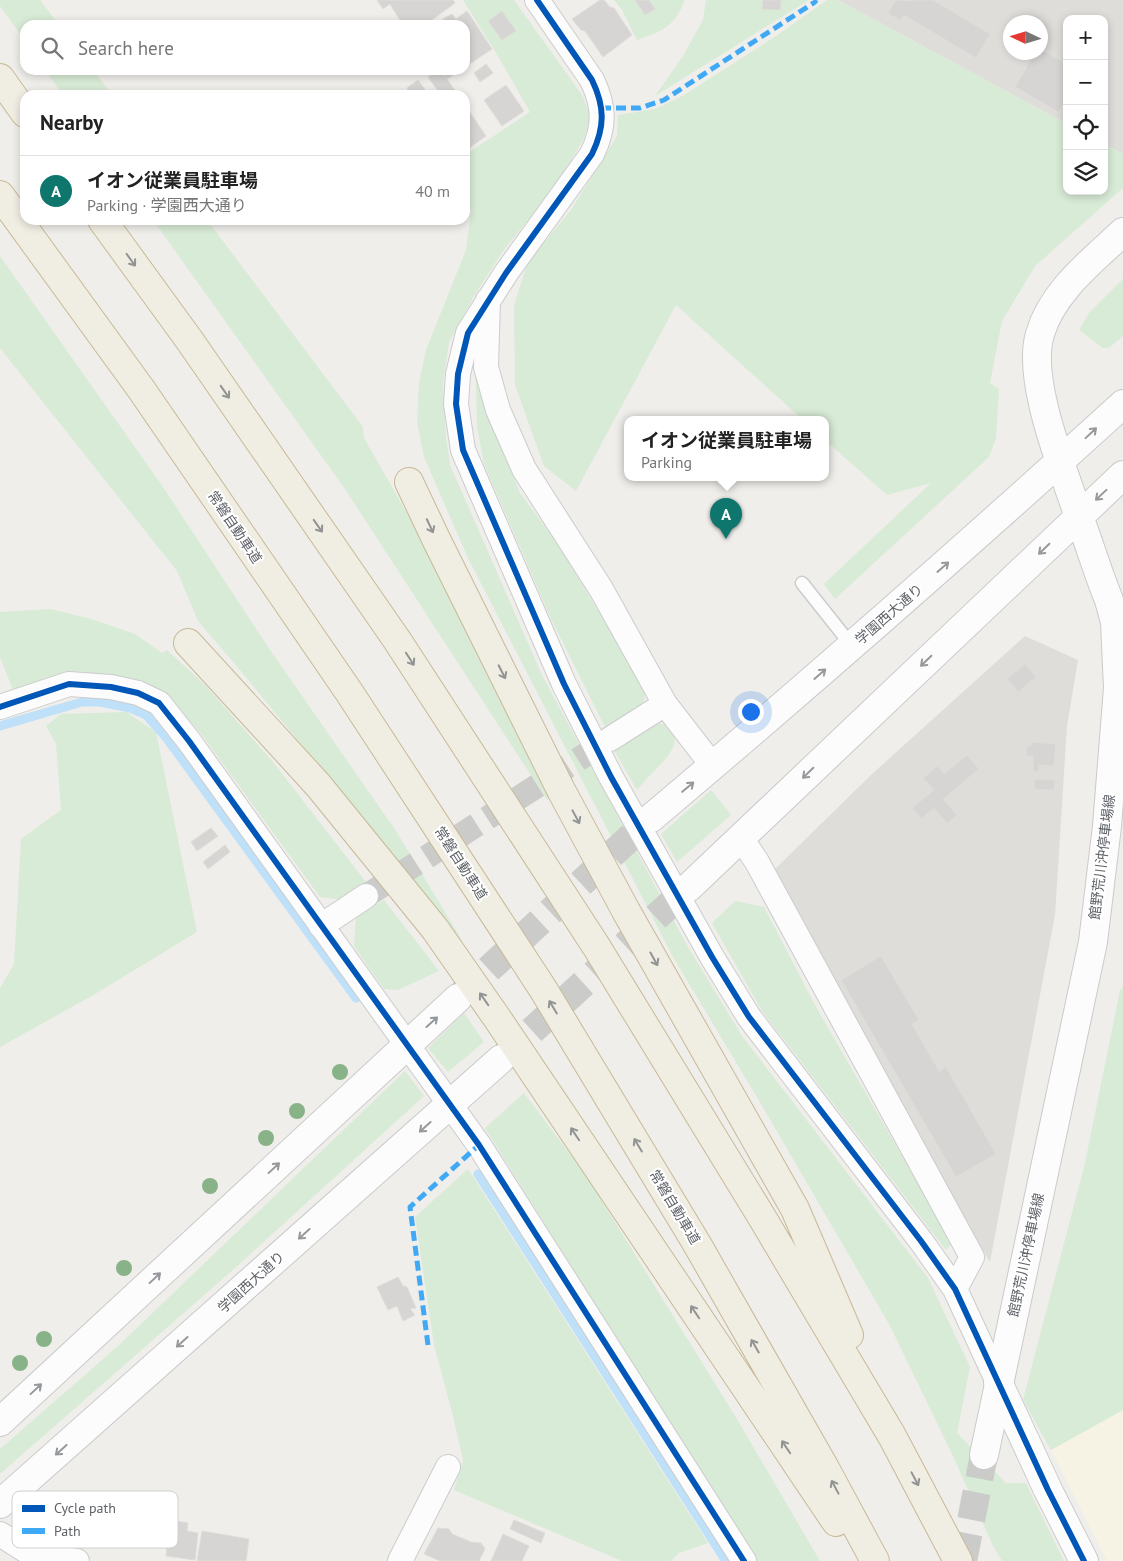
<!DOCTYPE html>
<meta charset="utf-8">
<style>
body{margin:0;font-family:"PT Sans","Noto Sans JP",sans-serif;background:#f2f2f2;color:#222}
.controls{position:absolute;right:15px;top:15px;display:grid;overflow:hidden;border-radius:10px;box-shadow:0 2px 8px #0003}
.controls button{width:45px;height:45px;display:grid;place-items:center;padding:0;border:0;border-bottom:1px solid #e0e0e0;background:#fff;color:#222;font:25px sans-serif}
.compass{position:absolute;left:1003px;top:15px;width:45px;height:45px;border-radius:50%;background:#fff;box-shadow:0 2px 8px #0003;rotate:274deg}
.you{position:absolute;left:750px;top:711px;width:18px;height:18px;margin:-12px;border:4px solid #fff;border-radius:50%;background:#1a73e8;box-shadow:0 0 0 8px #1a73e833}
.badge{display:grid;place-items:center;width:32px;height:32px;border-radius:50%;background:#0f766e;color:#fff;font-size:16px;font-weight:700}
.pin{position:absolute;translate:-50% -41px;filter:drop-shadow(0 1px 2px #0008)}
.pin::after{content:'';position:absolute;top:26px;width:18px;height:15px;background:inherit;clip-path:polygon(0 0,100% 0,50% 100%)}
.popup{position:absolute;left:624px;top:416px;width:205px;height:65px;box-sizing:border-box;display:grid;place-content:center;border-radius:10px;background:#fff;filter:drop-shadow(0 1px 4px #0005);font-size:16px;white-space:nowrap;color:#767676}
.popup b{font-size:19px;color:#222}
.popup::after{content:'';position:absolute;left:50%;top:100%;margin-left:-10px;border:10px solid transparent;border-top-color:#fff}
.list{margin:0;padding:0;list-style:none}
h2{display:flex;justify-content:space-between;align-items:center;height:65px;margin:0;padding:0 20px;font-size:21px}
h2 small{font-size:16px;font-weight:400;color:#767676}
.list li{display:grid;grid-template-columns:32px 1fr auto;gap:15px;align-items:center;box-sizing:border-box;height:70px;padding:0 20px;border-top:1px solid #e0e0e0}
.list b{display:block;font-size:19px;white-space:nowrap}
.list p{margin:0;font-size:16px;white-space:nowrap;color:#767676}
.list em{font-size:16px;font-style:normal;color:#767676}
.icon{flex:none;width:28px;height:28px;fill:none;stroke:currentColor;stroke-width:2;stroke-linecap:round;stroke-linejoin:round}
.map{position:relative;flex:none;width:1123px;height:1561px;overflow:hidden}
.search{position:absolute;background:#fff;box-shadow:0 2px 8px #0003;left:20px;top:20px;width:450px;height:55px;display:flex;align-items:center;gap:12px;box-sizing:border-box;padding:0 18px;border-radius:15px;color:#767676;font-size:19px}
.panel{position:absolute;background:#fff;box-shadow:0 2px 8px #0003;left:20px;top:90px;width:450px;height:135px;border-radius:15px}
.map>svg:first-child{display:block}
.commercial{fill:#f7f3e4}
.industrial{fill:#dfddda;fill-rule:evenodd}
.green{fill:#d8ebd6}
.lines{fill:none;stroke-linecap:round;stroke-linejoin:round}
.stream{stroke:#bfe0f9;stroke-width:9}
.building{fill:#d6d5d3;stroke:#deddd9}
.minor-tunnel{stroke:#cbcbca;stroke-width:24;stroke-dasharray:24 12;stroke-linecap:butt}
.secondary-tunnel{stroke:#cbcbca;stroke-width:28;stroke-dasharray:28 14;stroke-linecap:butt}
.service-casing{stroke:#cbcccc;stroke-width:15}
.minor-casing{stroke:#cbcccc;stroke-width:26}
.tertiary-casing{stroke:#cbcccc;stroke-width:30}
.secondary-casing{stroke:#cacacb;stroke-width:30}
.motorway-casing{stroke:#c8b996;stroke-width:30}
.service{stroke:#fdfcfc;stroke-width:12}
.minor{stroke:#fdfcfc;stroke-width:24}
.tertiary{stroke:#fdfcfc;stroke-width:28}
.secondary{stroke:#fdfcfc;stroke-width:28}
.motorway{stroke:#f0ede3;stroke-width:28}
.quiet{stroke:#3fa9f5;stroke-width:5;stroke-dasharray:10 5;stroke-linecap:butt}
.cycleway-casing{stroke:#fff;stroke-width:9}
.cycleway{stroke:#0057b8;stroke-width:6}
.tree{fill:#88b388}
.oneway{stroke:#929393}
.oneway2{stroke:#96999c}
.labels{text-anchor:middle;stroke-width:4;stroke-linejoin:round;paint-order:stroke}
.street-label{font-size:14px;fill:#5f6368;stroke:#fff}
.key{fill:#fff;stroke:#cfd0d2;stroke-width:1}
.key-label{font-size:14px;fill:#5f6368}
</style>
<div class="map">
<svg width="1123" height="1561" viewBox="0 0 1123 1561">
<rect width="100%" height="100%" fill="#efeeea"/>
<path class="commercial" d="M1123,1410V1561H1107L1051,1450Z"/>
<path class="industrial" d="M838,0H1123V154L1104,144V19H1067V124ZM1010,22H1040V52H1010Z
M1025,636L1078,660L1067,726L1055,915L990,1262L842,1003L775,869L872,774Z"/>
<path class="green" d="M0,0H40L59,25H25V41L0,6Z
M463,0H514L582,95L591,116L584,138L559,181L503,251L474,296L449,342L443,384L446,437L450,465L542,675L688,947L742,1036L928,1278L970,1367L957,1433L1006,1483H1026L1064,1561H1002L993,1546L953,1456L889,1324L758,1099L673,957L468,558L424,457L417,421L419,383L426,350L466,250L471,211L465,185V155L530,112L498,56Z
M614,0H685C674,27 663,31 637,40L622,10Z
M706,0H809L655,96L683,56L703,20Z
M827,0H838L1067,124V191H1104V144L1123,154V188L1035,266L1002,321L990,383L999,389L996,438L989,457L835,599L824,584L931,483L887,495L825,440V420H803L676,305L576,491L544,466L515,385L514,305L528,262L571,210L617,136L618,115L655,109L684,95L776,36Z
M45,70H93L112,95H63Z
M153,220H207L363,427L364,438L424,543L550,796L547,800L345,489Z
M0,256L163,487L268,647L396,831L463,942L240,670L198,621L177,571L0,348Z
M1123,279V336L1109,348H1103L1079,330L1089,313Z
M475,355L496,433L520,493L557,543L646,690L642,710L607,731L551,619L484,464L477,427Z
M50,609L91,619L135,634L162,653L167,650L204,684L273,762L369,886L344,900L320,897L202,735L169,698L71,674L13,690L0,657V612Z
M126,712L156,732L197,932L95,994L0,1047V988L14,964L21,839L61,810L56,744L46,726L61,714Z
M661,723C685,737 673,751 659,766C651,774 644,782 637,790L614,750L652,726Z
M711,790L731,815L677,862L661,834Z
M384,900L439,971L398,990L384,989L354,946L356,917Z
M735,901L764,907L815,1005L952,1243L946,1250L762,1011L712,923Z
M1123,987V1410L1051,1450L1023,1400L1085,1163L1120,990Z
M464,1013L484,1042L448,1072L428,1048Z
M405,1071L424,1096L235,1268L0,1474V1449L118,1346Z
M524,1093L587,1177L737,1419L820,1561H758L651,1394L485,1128Z
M468,1169L708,1543L679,1553L671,1561H622L454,1490L463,1460L453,1416L434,1345L415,1217Z"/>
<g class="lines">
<path class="stream" d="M0,726L82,702H100L130,708L146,715L165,736L356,998
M478,1174L726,1561"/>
</g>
<path class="building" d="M377,0H453L455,3L425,25H403L390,4L383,9Z
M600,0H604L610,7L614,8L632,35L603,57L585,31L581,30L572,19Z
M635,0H649L655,9L645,15Z
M763,0H781L780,10L762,9Z
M896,0L912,1V0H933L990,34L976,58L904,15L901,21L888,13Z
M467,11L492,49L465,67V25H447L443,19L452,14L456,19Z
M502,11L516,31L502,40L488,21Z
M1040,49L1067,64V99L1058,112L1015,87L1035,52H1040Z
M486,64L493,73L480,82L474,73Z
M439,70H441L458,95H441L428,77Z
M441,70H461L447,79Z
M418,80L429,95H411L407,88Z
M506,85L524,111L502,126L484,100Z
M465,105L486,136L465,151Z
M1025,664L1036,677L1018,692L1007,679Z
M1032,742L1056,744L1054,766L1039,765V772L1033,771V756H1026L1027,746H1031Z
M967,755L979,769L943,799L957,815L947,824L934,808L921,819L912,808L934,790L923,778L938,766L944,774Z
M1035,779L1055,780L1054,790L1034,789Z
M211,828L218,836L197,851L191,842Z
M225,845L230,852L208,869L203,862Z
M881,956L919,1020L912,1024L939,1071L946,1067L996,1154L956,1177L841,980Z
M398,1277L403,1286L407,1287L416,1308L410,1309L415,1315L403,1321L397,1306L388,1310L377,1287Z
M514,1520L545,1533L541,1543L510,1529Z
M177,1521L188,1523L187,1531L198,1533L195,1560L166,1556L169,1527L176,1528Z
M438,1528L449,1529L452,1534L471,1542L481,1543L485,1549L479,1561H440L424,1554Z
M202,1531L249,1539L246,1561H197Z
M503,1534L529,1546L522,1561H491Z"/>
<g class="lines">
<path class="minor-tunnel" d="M366,896L610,739"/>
<path class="secondary-tunnel" d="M458,998L651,818
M501,1059L689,887
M963,1561L984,1455"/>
<defs>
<path id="service" d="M802,583L852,646"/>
<path id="minor" d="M537,0L592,80C605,107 605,127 592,154L506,273L468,333L458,374L456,404L463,450L564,684L611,777L712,957L749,1017L921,1241L955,1289L998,1382
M488,300L486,367L498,410L524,469L601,589L665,704L713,766
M0,707L69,684L111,687L138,693L159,703L189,741L479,1145L744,1561
M610,739L665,704
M741,838L757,862L972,1257L955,1289
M321,926L366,896
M0,1534L28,1552L77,1561
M400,1561L448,1467"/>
<path id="tertiary" d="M998,1382L1048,1490L1084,1561"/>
<path id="secondary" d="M651,818C811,683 968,545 1123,404
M689,887L1123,475
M0,1422L458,998
M984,1455L1093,942L1107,826L1118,688L1115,622L1109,600C1097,571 1089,542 1078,514C1063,469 1026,379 1040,334C1052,292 1092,261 1123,232
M0,1504L501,1059"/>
<path id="motorway" d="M0,78L25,113
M0,195L141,389L349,692L543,989L697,1244L826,1470L875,1561
M102,220L190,341L397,640L596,946L763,1219L892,1436L958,1561
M409,482L437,541L561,790L626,911L795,1209L849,1335
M188,643L318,785L435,929L497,1018L836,1522"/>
</defs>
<use href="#service" class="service-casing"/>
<use href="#minor" class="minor-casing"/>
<use href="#tertiary" class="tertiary-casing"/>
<use href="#secondary" class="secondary-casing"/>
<use href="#motorway" class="motorway-casing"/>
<use href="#service" class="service"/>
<use href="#minor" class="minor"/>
<use href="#tertiary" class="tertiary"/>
<use href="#secondary" class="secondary"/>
<use href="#motorway" class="motorway"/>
<path class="quiet" d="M601,108H640L664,100L815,2L816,0
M428,1345L410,1207L479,1145"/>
<defs>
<path id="cycleway" d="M537,0L592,80C605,107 605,127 592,154L506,273L468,333L458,374L456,404L463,450L564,684L611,777L712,957L749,1017L921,1241L955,1289L1048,1490L1084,1561
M0,707L69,684L111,687L138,693L159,703L189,741L479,1145L744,1561"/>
</defs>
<use href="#cycleway" class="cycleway-casing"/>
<use href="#cycleway" class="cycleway"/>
</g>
<g class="tree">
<circle cx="340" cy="1072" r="8"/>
<circle cx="297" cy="1111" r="8"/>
<circle cx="266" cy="1138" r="8"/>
<circle cx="210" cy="1186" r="8"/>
<circle cx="124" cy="1268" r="8"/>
<circle cx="44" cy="1339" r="8"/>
<circle cx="20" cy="1363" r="8"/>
</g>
<defs><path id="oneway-shaft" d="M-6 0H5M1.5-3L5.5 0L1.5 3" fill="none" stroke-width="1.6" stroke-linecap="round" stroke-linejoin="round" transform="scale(1.25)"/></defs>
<g class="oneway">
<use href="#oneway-shaft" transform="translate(131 260) rotate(54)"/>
<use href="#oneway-shaft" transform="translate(225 392) rotate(55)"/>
<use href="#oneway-shaft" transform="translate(318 526) rotate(55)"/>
<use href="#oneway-shaft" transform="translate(430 526) rotate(65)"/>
<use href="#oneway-shaft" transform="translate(410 659) rotate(57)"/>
<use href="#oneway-shaft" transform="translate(502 672) rotate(63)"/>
<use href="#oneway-shaft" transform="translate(576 817) rotate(62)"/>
<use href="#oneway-shaft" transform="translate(654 959) rotate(61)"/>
<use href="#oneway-shaft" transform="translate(484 999) rotate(-125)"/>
<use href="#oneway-shaft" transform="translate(553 1007) rotate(-121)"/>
<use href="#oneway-shaft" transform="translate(575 1134) rotate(-124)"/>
<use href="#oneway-shaft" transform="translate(638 1145) rotate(-121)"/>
<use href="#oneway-shaft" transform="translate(695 1312) rotate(-124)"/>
<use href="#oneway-shaft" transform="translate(755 1346) rotate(-120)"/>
<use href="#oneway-shaft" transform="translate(786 1447) rotate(-124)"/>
<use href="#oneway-shaft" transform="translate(915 1479) rotate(62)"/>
<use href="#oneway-shaft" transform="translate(835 1487) rotate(-118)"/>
</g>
<g class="oneway2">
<use href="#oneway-shaft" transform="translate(1091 433) rotate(-43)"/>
<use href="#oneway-shaft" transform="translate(1101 495) rotate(137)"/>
<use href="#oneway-shaft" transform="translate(1044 549) rotate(136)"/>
<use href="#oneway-shaft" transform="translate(943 567) rotate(-41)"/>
<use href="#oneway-shaft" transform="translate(926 661) rotate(136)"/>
<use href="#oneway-shaft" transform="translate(820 674) rotate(-41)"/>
<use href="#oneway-shaft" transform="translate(808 773) rotate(136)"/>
<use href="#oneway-shaft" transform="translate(688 787) rotate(-40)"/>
<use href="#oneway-shaft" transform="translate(432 1022) rotate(-42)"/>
<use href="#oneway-shaft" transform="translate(425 1127) rotate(138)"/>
<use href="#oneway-shaft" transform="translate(274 1168) rotate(-43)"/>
<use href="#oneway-shaft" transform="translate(304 1234) rotate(138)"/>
<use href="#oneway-shaft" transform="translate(155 1278) rotate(-43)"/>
<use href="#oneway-shaft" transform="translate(182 1342) rotate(138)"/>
<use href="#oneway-shaft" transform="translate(36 1389) rotate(-43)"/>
<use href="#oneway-shaft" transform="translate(61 1450) rotate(138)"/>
</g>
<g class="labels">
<g class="street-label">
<text transform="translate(235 527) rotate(56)" y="5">常磐自動車道</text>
<text transform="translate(889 614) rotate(-41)" y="5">学園西大通り</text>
<text transform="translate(1102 857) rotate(-83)" y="5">館野荒川沖停車場線</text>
<text transform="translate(461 863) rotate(57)" y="5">常磐自動車道</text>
<text transform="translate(675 1207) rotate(59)" y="5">常磐自動車道</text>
<text transform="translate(1026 1255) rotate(-78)" y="5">館野荒川沖停車場線</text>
<text transform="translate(251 1282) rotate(-42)" y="5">学園西大通り</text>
</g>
</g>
<rect x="12" y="1491" width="166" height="57" rx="8" class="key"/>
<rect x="22" y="1505" width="23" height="7" fill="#0057b8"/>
<rect x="22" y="1528" width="23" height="6" fill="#3fa9f5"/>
<g class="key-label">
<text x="54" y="1513">Cycle path</text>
<text x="54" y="1536">Path</text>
</g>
</svg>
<div class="controls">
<button>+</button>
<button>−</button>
<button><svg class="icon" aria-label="locate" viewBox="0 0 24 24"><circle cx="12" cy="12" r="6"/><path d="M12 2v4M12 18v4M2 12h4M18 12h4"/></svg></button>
<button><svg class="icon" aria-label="layers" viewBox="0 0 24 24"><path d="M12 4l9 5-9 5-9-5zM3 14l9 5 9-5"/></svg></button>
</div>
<svg class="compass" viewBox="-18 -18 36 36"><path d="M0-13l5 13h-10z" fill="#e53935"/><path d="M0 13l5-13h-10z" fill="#767676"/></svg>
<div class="you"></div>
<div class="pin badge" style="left:726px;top:539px">A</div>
<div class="popup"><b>イオン従業員駐車場</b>Parking</div>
<div class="search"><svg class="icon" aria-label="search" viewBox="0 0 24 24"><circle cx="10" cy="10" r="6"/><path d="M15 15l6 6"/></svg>Search here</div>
<section class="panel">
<h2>Nearby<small></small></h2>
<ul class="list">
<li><span class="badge">A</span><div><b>イオン従業員駐車場</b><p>Parking · 学園西大通り</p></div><em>40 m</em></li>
</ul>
</section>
</div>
